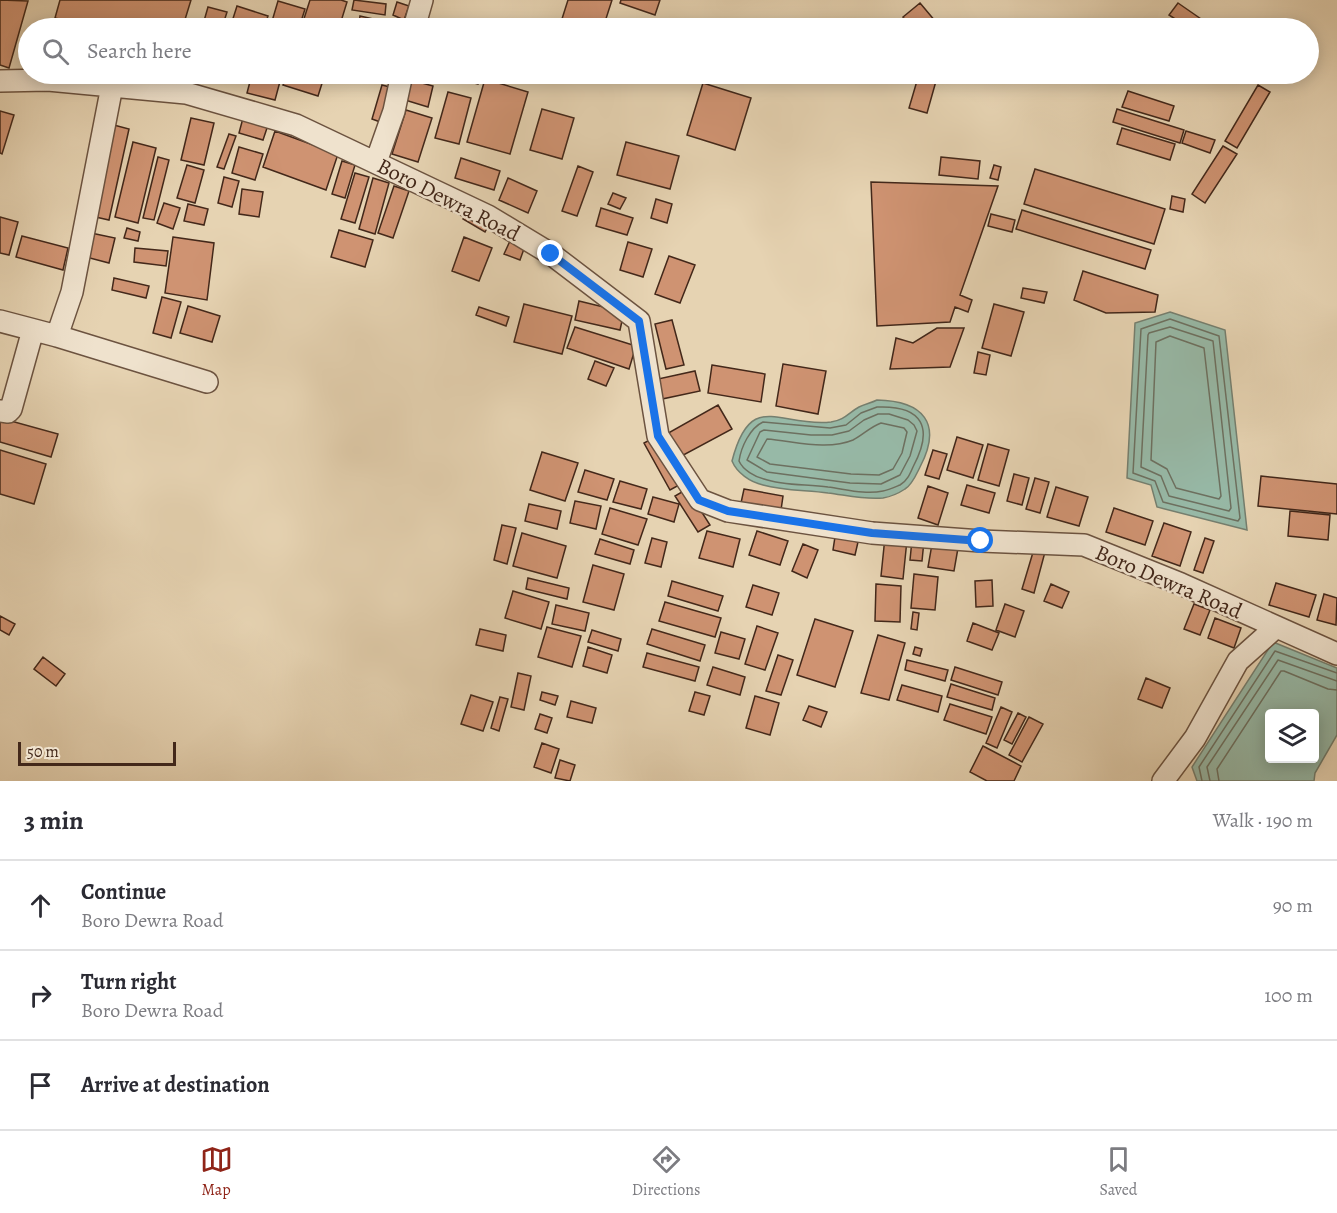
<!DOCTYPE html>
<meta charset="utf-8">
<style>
body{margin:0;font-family:Alegreya,serif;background:#f2f2f3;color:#2b2b33}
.controls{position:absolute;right:18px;bottom:18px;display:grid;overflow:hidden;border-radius:6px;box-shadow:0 3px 15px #0003}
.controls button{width:54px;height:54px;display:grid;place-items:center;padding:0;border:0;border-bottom:2px solid #e1e1e2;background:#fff;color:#2b2b33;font:30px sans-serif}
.scale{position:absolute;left:18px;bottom:15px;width:158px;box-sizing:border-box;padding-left:6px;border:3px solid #43281a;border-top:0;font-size:16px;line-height:21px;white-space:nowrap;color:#43281a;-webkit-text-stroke:4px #efe2cd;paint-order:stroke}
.stop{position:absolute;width:18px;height:18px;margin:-14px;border:4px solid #1a73e8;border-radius:50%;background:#fff}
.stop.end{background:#1a73e8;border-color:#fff;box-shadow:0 2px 6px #0008}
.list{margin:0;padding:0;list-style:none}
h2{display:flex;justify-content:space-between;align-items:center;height:78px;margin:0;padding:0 24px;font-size:26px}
h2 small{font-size:20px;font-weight:400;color:#7c7c81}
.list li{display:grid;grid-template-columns:39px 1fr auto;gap:18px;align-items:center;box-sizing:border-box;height:90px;padding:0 24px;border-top:2px solid #e1e1e2}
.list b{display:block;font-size:22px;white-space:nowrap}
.list p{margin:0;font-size:20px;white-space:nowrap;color:#7c7c81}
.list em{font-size:20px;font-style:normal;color:#7c7c81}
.icon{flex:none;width:33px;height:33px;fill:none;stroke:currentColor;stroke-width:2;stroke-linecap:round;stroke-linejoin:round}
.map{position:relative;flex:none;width:1337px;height:781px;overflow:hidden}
.search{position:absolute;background:#fff;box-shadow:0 3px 15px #0003;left:18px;right:18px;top:18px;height:66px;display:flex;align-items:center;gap:15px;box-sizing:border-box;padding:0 21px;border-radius:33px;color:#7c7c81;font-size:22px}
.sheet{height:348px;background:#fff}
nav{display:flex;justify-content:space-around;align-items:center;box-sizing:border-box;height:84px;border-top:2px solid #e1e1e2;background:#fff;font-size:16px;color:#7c7c81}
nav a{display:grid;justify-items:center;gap:3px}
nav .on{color:#8f2418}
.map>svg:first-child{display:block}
.water{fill:#97b9a7;stroke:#757f6f;stroke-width:1.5;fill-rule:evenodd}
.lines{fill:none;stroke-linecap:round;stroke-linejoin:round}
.shore{stroke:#6d7060;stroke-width:1.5}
.building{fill:#cf9372;stroke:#43281a;stroke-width:1.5}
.minor-casing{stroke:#6c5340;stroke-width:24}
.minor{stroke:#efe2cd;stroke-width:21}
.route{stroke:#1a73e8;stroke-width:8}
.labels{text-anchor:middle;stroke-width:5;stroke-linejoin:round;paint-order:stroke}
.street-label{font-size:22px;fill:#43281a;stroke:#efe2cd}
</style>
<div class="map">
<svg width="1337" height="781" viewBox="0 0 1337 781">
<rect width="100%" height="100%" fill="#e6d3b2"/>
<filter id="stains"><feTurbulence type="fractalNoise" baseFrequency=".00333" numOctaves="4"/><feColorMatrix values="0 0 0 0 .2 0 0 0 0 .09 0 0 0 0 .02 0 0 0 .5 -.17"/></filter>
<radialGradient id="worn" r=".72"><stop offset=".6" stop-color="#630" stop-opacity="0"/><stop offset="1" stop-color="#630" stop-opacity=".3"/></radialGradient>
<path class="water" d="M1170,312L1225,330L1247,530L1157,507L1151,485L1127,478L1135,323Z
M877,400C923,401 943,423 920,467C916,475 912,485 905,489C899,493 889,497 883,498C865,500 845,495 828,493C807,490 784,491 763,485C750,482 737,473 732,461C751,388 780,428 831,422C845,420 848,413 859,407C865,404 871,403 877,400Z
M1273,642L1337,668V735L1315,773L1314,781H1197L1192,767ZM1270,714H1314V758H1270Z"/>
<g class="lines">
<path class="shore" d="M1170,319L1219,336L1240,518L1238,521L1163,502L1155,481L1133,473L1141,329Z
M1170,327L1213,341L1231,508L1229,511L1169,496L1161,476L1141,467L1148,335L1149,333Z
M1170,336L1204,348L1221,496L1219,499L1176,488L1167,469L1151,460L1156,342Z
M877,407C923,405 934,428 913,467C910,474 907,481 900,485C895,487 888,490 883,491C865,495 845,489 828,487C807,484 784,486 764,479C755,477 743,470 739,461C741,447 750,428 763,422L830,428L846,425L861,413Z
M878,414H889L908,420L914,425L917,431L910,456L900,475L881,484L850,483L767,472L747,460L760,432L764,430L811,435H832L849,431L864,420Z
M881,423L904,428L907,432L902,453L893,469L879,475L851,474L770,464L757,457L767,439C794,441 827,451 853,440C863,435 870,427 881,423Z
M1202,781L1199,767L1275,651L1337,673
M1210,781L1207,767L1278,660L1337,681
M1219,781L1217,769L1281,671H1284L1328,689L1337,690"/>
</g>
<path class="building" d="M0,0L28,1L9,68L0,65Z
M60,0H191L183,26L167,22L165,28H93L55,18Z
M310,0H341L347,2L339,28H301Z
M354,0L386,4L385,15L352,10Z
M568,0H612L603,28H581L561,22Z
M621,0H660L655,15L620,3Z
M278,1L305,9L299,28H270Z
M397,2L409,6L404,20L393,15Z
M920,3L941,28H913L903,17Z
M1178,3L1214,28H1189L1169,15Z
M237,6L268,16L264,28H230Z
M208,7L227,12L222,28H202Z
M360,16L400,25L399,28H358Z
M28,29V52L22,51Z
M217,74H250L247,83Z
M252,74H282L275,100L247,93Z
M287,74H325L318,96L283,85Z
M454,74H481L478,84L453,77Z
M919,74H938L927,113L909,108Z
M951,74H971L959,83Z
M485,79L528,92L510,154L467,142Z
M411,80L433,86L428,107L405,100Z
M703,83L751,98L735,150L687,135Z
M382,85L394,88L383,123L372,119Z
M1258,85L1270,92L1237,148L1225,141Z
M1128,91L1174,106L1169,121L1122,107Z
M448,92L471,98L459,144L435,138Z
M542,109L574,118L562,159L530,150Z
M1117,109L1184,130L1180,143L1113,122Z
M406,110L432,118L418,162L392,154Z
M0,111L14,115L2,154L0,153Z
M191,118L214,123L204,165L181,160Z
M243,118L268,125L263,140L239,133Z
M110,124L129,129L109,220L91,216Z
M1122,128L1175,144L1170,160L1117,144Z
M275,131L338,154L326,190L263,167Z
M1186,131L1215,140L1210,153L1182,143Z
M229,134L236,136L224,169L217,167Z
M133,142L156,148L138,223L115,217Z
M626,142L679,156L670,189L617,175Z
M1223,146L1237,154L1205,203L1192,194Z
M239,147L263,154L255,180L232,173Z
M158,157L169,160L154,220L143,218Z
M941,157L980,161L978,179L939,175Z
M461,158L500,171L494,190L455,178Z
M342,161L355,165L345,198L332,194Z
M187,165L204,170L195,203L177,198Z
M994,165L1001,167L998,180L990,178Z
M578,166L593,172L577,216L562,211Z
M1035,169L1165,209L1154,244L1024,204Z
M355,173L369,177L355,223L341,219Z
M224,177L239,181L232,207L218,203Z
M373,178L389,183L375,234L359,229Z
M508,178L537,191L528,213L499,200Z
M871,182L998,186L960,295L972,300L968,312L955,307L950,322L877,326Z
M394,186L409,191L393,238L378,233Z
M242,189L263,192L259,217L239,214Z
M613,193L626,198L620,209L608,204Z
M1172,196L1185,199L1183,212L1170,209Z
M656,199L672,204L667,223L651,218Z
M164,203L180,208L173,229L157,223Z
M188,204L208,209L204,225L184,221Z
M601,208L633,218L627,235L596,226Z
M1022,210L1151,250L1145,269L1016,229Z
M466,213L488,226L485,232L463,219Z
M991,214L1015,220L1012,232L988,226Z
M0,217L18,222L9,255L0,253Z
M127,228L140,232L138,241L124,238Z
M339,230L373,240L365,267L331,257Z
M91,233L115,238L109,263L86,257Z
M22,236L68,248L63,270L16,257Z
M173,237L214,243L207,300L165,293Z
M464,237L492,248L479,281L452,271Z
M510,241L525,246L520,260L504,254Z
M628,242L652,249L643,277L620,270Z
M135,248L168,251L166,266L134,262Z
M669,256L695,265L680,303L655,294Z
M1083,271L1158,295L1155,312L1106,313L1074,300Z
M114,278L149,286L146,298L112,290Z
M1023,288L1047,292L1044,303L1021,298Z
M162,297L181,302L171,338L153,333Z
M579,301L624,312L620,330L575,320Z
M524,304L572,316L562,354L514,342Z
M994,304L1024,312L1011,356L982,348Z
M188,306L220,316L212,342L180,333Z
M479,307L509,317L506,326L476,315Z
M672,320L684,365L666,369L655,324Z
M575,327L636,346L629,369L567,348Z
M937,328H964L950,367L890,369L896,338L913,343Z
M978,352L990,355L986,375L974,373Z
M595,361L614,368L606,386L588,379Z
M783,364L826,371L818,414L776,406Z
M712,365L765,374L761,402L708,393Z
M695,371L700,391L662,399L658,379Z
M718,405L732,429L676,459L663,436Z
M0,418L58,434L51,457L0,442Z
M655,437L681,484L670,490L644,443Z
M957,437L983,445L973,478L947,470Z
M988,444L1009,450L999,486L978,480Z
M0,450L46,464L34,504L0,494Z
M933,450L947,454L939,479L925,475Z
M542,452L578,463L565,501L530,490Z
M585,470L614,479L607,500L578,492Z
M1014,474L1029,478L1022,505L1007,501Z
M1261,476L1337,484V514L1258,506Z
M1035,478L1049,482L1040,513L1026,509Z
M620,481L647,489L641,509L613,502Z
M967,485L995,493L989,513L961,505Z
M928,486L948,493L938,525L918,518Z
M1056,487L1088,497L1079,526L1047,517Z
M687,489L710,525L698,532L675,496Z
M744,489L783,496L781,510L741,503Z
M653,497L679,504L674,522L648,514Z
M575,501L601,506L596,529L570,523Z
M529,504L561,511L557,529L525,521Z
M610,508L647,519L638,545L602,534Z
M1114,508L1153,521L1145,545L1106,532Z
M1290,511L1330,515L1328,540L1288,536Z
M1164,523L1191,532L1180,566L1152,556Z
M502,525L516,528L507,564L494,560Z
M707,531L740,539L733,567L699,558Z
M757,531L788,541L780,565L749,555Z
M522,533L566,546L557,578L513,566Z
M835,537L858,542L855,555L833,550Z
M885,537L907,540L903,579L881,576Z
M652,538L667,542L661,567L645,563Z
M1205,538L1214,541L1203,573L1194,570Z
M600,539L634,550L630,564L595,554Z
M912,540L924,541L922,561L910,560Z
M803,544L818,550L807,578L792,571Z
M932,544L958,548L954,571L928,567Z
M1034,549L1045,552L1034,593L1022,589Z
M593,565L624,574L614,610L583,602Z
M914,574L938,577L935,610L911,608Z
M528,578L569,588L567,599L526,589Z
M992,580L993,606L976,607L975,581Z
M672,581L723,596L718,611L668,596Z
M1276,583L1316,595L1309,617L1269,605Z
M876,584L901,586L900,622L875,621Z
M1051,584L1069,592L1062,608L1044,601Z
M753,585L779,593L772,615L746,607Z
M513,591L549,602L541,629L505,618Z
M1324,594L1337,598L1336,625L1317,620Z
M665,602L721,618L715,637L659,621Z
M1005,604L1024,611L1015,637L996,630Z
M1194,604L1210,610L1200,635L1184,629Z
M556,605L589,613L585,631L552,624Z
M913,612L919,613L917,630L911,629Z
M0,616L15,624L9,635L0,630Z
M1215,618L1241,628L1234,648L1208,638Z
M815,619L853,631L835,687L797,675Z
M973,623L999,633L992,650L967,641Z
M757,626L778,633L765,670L745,664Z
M547,627L581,636L572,667L538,657Z
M480,629L506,635L503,651L476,645Z
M652,629L705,645L700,661L647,644Z
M592,630L621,639L618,651L588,642Z
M721,632L745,639L739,659L715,653Z
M878,635L905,643L889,700L861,693Z
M588,647L612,655L607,673L583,666Z
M915,647L922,649L920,656L913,654Z
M647,653L699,667L695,681L643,667Z
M778,655L793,660L781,695L766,691Z
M43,657L65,674L56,686L34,669Z
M907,660L948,670L945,681L905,670Z
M713,667L745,677L740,695L707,685Z
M955,667L1002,682L998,695L951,680Z
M518,673L531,676L524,710L511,707Z
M1146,678L1170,688L1162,708L1138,699Z
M951,684L995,698L992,710L947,697Z
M902,685L942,696L938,712L897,700Z
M542,692L558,696L555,705L540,700Z
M695,692L710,696L704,715L689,711Z
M471,695L493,702L483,731L461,724Z
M755,696L779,703L770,735L746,728Z
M500,697L508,699L499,731L491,728Z
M571,701L596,708L592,723L567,717Z
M950,704L992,717L986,734L944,720Z
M809,706L827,712L821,727L803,720Z
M1001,707L1012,712L997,748L986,743Z
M1018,713L1026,717L1012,744L1004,740Z
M540,714L552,718L547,733L535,729Z
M1029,717L1043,724L1022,762L1009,755Z
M542,743L559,749L551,773L534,767Z
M983,746L1021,766L1014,781H987L970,772Z
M560,760L575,765L570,781L555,778Z"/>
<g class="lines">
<defs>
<path id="minor" d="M414,28L422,0
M0,81L48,80L186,93L296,125L488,216L551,254L639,321L658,436L700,500L728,511L872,533L981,541L1084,545L1181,584L1337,654
M376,162L394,111L402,74
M0,321L57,336L72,292L112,86
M57,336L207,382
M0,411L8,412L11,409L33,330
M1163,781L1195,738L1238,661L1276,627"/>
</defs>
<use href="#minor" class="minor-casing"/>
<use href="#minor" class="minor"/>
</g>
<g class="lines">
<path class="route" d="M551,254L639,321L658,436L699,500L728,511L872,533L981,541"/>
</g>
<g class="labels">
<g class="street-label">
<text transform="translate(449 199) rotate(27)" y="8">Boro Dewra Road</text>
<text transform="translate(1169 581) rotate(23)" y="8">Boro Dewra Road</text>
</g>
</g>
<rect width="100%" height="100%" filter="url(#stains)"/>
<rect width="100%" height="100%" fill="url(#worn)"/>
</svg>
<div class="controls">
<button><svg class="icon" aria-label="layers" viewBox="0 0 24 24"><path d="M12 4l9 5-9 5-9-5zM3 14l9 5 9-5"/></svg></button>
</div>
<div class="scale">50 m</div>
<div class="stop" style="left:981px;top:541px"></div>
<div class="stop end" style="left:551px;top:254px"></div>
<div class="search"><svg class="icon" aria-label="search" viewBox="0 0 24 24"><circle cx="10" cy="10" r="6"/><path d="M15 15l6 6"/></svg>Search here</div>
</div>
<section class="sheet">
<h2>3 min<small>Walk · 190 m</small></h2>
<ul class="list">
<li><svg class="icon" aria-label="ahead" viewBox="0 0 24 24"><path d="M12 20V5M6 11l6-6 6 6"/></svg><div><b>Continue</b><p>Boro Dewra Road</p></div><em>90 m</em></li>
<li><svg class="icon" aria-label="right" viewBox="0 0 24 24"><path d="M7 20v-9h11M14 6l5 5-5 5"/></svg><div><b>Turn right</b><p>Boro Dewra Road</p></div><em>100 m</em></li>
<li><svg class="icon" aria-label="arrive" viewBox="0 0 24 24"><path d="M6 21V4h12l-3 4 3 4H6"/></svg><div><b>Arrive at destination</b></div></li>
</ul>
</section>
<nav>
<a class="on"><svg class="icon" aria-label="map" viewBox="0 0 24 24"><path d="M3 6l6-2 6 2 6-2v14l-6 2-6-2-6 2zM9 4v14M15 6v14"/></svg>Map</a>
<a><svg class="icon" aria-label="directions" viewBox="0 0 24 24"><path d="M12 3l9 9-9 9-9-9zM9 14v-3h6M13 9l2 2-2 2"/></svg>Directions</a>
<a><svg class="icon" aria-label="saved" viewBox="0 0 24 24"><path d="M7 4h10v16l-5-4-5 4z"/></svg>Saved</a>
</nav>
